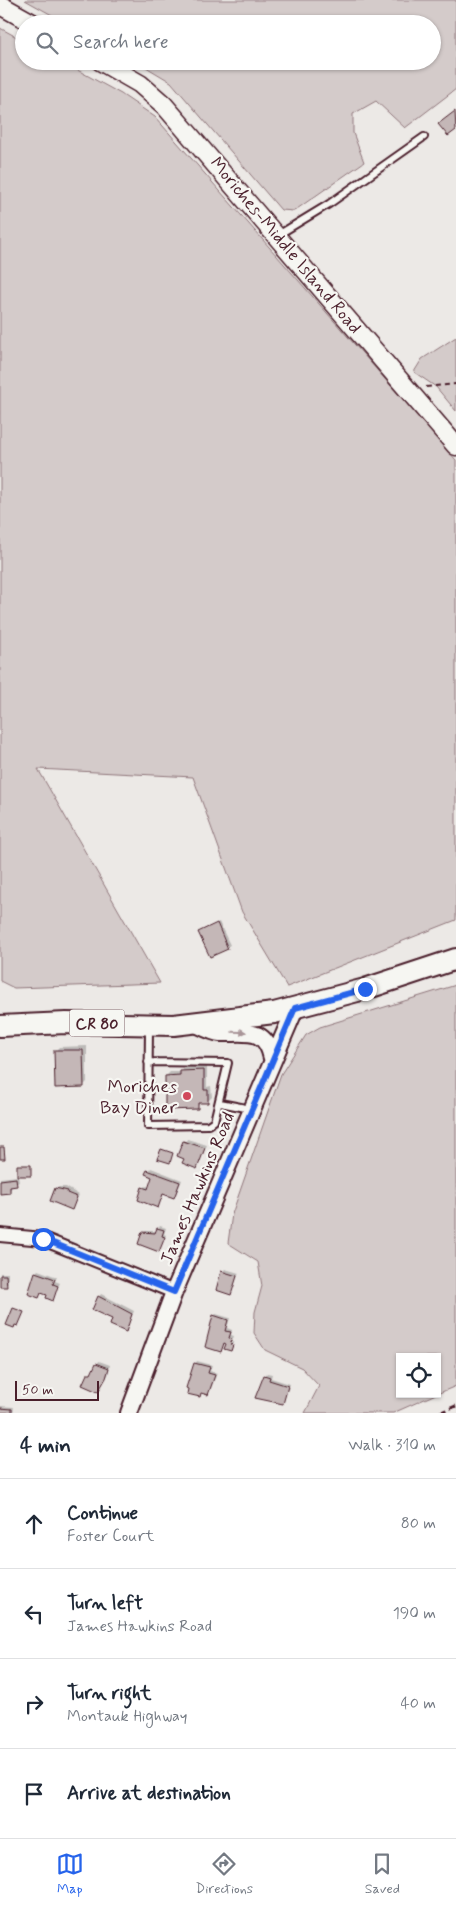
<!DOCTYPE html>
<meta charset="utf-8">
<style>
body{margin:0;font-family:Mynerve,sans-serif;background:#f2f2f3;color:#1f2937}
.controls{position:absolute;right:15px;bottom:15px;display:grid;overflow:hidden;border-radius:0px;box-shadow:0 1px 4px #0004}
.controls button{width:45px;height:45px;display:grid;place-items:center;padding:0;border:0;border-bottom:1px solid #e0e1e3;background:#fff;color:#1f2937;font:25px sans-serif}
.scale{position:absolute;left:15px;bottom:12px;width:84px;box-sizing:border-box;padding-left:5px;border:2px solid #4a1f2b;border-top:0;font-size:14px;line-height:18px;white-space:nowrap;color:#4a1f2b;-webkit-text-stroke:4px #f6f6f2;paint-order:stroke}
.stop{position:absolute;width:15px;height:15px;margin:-11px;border:4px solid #2563eb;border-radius:50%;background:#fff}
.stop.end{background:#2563eb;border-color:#fff;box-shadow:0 1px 5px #0008}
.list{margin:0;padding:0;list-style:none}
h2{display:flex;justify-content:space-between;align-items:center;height:65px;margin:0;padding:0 20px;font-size:21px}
h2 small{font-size:16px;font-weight:400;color:#747a83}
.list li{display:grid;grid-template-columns:32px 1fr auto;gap:15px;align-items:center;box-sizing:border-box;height:90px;padding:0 20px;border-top:1px solid #e0e1e3}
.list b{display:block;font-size:19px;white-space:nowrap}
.list p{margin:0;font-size:16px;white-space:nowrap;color:#747a83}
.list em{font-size:16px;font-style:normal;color:#747a83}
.icon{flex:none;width:28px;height:28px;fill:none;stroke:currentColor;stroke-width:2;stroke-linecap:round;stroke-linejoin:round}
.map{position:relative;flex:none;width:456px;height:1413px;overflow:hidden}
.search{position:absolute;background:#fff;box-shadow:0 1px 4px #0004;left:15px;right:15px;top:15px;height:55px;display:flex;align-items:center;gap:12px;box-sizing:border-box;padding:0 18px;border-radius:28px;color:#747a83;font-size:19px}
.sheet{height:425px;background:#fff}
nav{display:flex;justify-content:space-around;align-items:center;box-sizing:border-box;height:70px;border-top:1px solid #e0e1e3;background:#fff;font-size:14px;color:#747a83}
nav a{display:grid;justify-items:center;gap:2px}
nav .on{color:#2563eb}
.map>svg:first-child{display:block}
.green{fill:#d4cbca;stroke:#8f757a}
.shadow{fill:#0003}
.building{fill:#c4b7b7;stroke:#4a1f2b}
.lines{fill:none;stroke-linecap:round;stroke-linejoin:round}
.service-casing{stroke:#4a1f2b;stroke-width:10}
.minor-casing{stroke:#4a1f2b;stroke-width:16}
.tertiary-casing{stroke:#4a1f2b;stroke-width:20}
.secondary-casing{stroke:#4a1f2b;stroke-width:21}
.primary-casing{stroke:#4a1f2b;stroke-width:24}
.path{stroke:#4a1f2b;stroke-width:2;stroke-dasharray:5 4;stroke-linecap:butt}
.service{stroke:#f6f6f2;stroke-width:6}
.minor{stroke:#f6f6f2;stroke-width:12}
.tertiary{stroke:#f6f6f2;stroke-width:16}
.secondary{stroke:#f6f6f2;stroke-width:18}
.primary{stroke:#f6f6f2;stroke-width:20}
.rail{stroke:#4a1f2b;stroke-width:3;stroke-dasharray:8 4;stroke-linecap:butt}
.oneway{fill:#a99598}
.route{stroke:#2563eb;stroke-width:6}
.poi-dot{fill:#d1495b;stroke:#f6f6f2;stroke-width:2}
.labels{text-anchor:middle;stroke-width:4.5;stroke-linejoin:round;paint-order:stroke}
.shield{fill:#f6f6f2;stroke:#7e6067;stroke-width:1}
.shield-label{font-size:16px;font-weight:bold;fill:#4a1f2b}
.street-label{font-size:18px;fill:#4a1f2b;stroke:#f6f6f2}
.poi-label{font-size:18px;fill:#4a1f2b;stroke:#f6f6f2;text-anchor:end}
</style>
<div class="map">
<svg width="456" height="1413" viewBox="0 0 456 1413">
<rect width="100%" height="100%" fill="#ece9e6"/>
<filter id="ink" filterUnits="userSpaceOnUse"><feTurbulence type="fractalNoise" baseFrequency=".02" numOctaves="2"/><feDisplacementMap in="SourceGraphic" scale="10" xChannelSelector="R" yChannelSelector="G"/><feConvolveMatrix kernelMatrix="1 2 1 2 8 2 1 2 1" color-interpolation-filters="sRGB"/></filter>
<g filter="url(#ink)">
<path class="green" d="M25,0H456V89L405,128L376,101L353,114V133L364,162L294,211L281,210L171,82L136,61H432V24H68Z
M0,28L24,41V61H61L121,94L155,117L456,460V920L287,987L242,912L193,777L38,769L160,983L14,988L0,981Z
M456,337V411L436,387L414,372L422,359Z
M456,985V1386L437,1394V1357H400V1394H436L393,1413H305L319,1386L302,1368L265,1350L254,1333L255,1312L262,1286L258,1262L228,1243L232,1214L281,1074L306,1035L320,1027Z"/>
<path class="shadow" d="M219,922L230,945L210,956L200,932Z
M87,1046V1082L83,1086L56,1050L59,1047Z
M185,1067H207V1087L211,1086L212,1097L208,1101H201L197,1108L166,1076L170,1072H181Z
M187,1139L207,1145L197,1168L179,1156Z
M151,1168L182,1180L176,1194L174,1196L164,1193L158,1206L144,1188L146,1186L150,1187L154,1176L147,1174Z
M18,1176L19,1182L12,1185L10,1192L0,1193V1178Z
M59,1187H66L79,1195L72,1208L56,1189Z
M160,1226L166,1228L164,1234L166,1235L159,1251L143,1233L146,1231H157Z
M225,1269L239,1273L231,1293L222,1272Z
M38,1270L57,1277L55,1281L60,1283L52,1299L49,1294L42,1292L39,1297L36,1272Z
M0,1273H8V1283L6,1285H0Z
M101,1294L134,1311L126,1331L99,1297Z
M216,1314L230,1318L227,1328L232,1330L231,1335L234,1336L232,1342L234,1343L230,1350L228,1343L225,1342L221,1351L214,1316Z
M99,1361L110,1365L108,1375L100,1388L88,1375L93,1372Z
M197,1361L212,1365L210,1371L217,1373L210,1391L208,1393L202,1392L200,1396L195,1364Z
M267,1373L272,1374L271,1378L290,1384L283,1402L265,1376Z
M0,1406L14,1407L13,1413H0Z"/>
<path class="building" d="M455,111L456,130L448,136L438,124Z
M217,923L228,949L210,957L198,932Z
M54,1050H83L84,1087L55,1088Z
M204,1070V1090H208V1103H198V1109L165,1110V1076L180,1075V1071Z
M183,1141L205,1148L197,1169L182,1163L184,1159L177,1156Z
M0,1147H4L5,1159H0Z
M161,1149L173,1153L170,1163L157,1159Z
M17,1165H31V1176H17Z
M147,1170L180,1182L174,1198L163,1194L158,1208L138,1200L142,1187L148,1189L152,1177L145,1174Z
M16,1178L17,1186L10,1187V1193L0,1194V1180Z
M55,1188L68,1191L67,1193L77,1197L72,1210L50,1201Z
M157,1228L164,1230L162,1236L165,1237L159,1252L138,1244L142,1232L155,1233Z
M221,1271L237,1276L231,1295L216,1290Z
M35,1272L55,1279L53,1284L58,1286L53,1301L46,1298L47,1295L41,1293L39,1298L28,1294Z
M0,1275H6L7,1287H0Z
M98,1296L132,1314L126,1332L110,1325L112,1319L92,1310Z
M13,1308L24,1312L18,1326L15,1325L14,1328L6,1325Z
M213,1315L228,1320L225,1331L231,1332L229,1338L232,1339L230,1344L233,1345L231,1351L224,1349L226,1344L224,1343L221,1352L205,1347Z
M96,1363L109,1368L106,1378L98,1392L82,1385L87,1374H91Z
M194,1363L210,1367L208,1373L215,1375L208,1395L201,1393L200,1397L187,1394L188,1389L186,1388Z
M264,1375L270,1377L269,1380L288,1386L283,1404L255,1398Z
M0,1408L12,1409V1413H0Z"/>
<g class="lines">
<defs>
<path id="service" d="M278,235L329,204L424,137
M148,1062L228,1063L214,1121L208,1125L148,1126L149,1028
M220,1103L251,1109"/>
<path id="minor" d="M0,1235L43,1239L174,1292"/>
<path id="tertiary" d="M194,1023C201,1026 211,1032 220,1033C246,1034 265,1026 272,1058
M129,1413L174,1292L295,1009"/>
<path id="secondary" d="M0,5L34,24
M100,61L140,84L164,105L456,446"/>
<path id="primary" d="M0,1026L66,1023L174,1025L274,1013L365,989L456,959"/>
</defs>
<use href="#service" class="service-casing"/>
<use href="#minor" class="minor-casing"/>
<use href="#tertiary" class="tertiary-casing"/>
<use href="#secondary" class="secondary-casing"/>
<use href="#primary" class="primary-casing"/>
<path class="path" d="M426,387L456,384"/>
<use href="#service" class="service"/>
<use href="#minor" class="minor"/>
<use href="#tertiary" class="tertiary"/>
<use href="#secondary" class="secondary"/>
<use href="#primary" class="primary"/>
<path class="rail" d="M439,1413L456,1406"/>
</g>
<defs><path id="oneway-solid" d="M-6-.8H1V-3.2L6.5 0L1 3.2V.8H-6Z" transform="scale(1.25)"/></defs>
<use class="oneway" href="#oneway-solid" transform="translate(239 1032) rotate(2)"/>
</g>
<g class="lines" filter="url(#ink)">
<path class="route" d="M43,1239L174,1292L295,1008L365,989"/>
</g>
<circle class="poi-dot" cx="187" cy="1096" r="5"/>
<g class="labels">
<rect class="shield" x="69.5" y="1009.5" width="55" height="27" rx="4"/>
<g class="shield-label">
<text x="97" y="1029">CR 80</text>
</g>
<g class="street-label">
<text transform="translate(286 245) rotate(50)" y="6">Moriches-Middle Island Road</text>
<text transform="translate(197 1188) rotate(-67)" y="6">James Hawkins Road</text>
</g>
<g class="poi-label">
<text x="177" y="1092">Moriches<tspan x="177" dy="21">Bay Diner</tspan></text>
</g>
</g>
</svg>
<div class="controls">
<button><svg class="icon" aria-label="locate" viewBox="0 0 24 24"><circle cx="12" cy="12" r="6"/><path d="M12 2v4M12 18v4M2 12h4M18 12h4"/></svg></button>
</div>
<div class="scale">50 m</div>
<div class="stop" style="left:43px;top:1239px"></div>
<div class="stop end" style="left:365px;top:989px"></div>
<div class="search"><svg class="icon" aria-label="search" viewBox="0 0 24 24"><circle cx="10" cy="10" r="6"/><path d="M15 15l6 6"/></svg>Search here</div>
</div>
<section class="sheet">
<h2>4 min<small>Walk · 310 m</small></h2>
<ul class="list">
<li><svg class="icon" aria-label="ahead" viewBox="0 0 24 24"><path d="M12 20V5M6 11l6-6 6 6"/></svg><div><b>Continue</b><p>Foster Court</p></div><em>80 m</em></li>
<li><svg class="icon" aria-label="left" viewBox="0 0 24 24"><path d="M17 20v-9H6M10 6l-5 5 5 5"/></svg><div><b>Turn left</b><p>James Hawkins Road</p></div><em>190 m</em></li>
<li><svg class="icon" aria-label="right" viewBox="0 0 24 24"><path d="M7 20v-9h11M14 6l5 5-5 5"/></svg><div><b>Turn right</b><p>Montauk Highway</p></div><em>40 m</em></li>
<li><svg class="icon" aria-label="arrive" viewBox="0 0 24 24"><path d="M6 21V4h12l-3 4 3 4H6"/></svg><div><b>Arrive at destination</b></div></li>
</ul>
</section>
<nav>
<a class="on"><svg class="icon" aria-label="map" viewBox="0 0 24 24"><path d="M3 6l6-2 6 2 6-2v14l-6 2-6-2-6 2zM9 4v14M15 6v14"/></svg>Map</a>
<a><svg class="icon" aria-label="directions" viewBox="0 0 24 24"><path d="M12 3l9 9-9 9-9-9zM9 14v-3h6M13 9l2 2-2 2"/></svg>Directions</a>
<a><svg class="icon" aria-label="saved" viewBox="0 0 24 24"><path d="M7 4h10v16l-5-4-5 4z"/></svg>Saved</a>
</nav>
